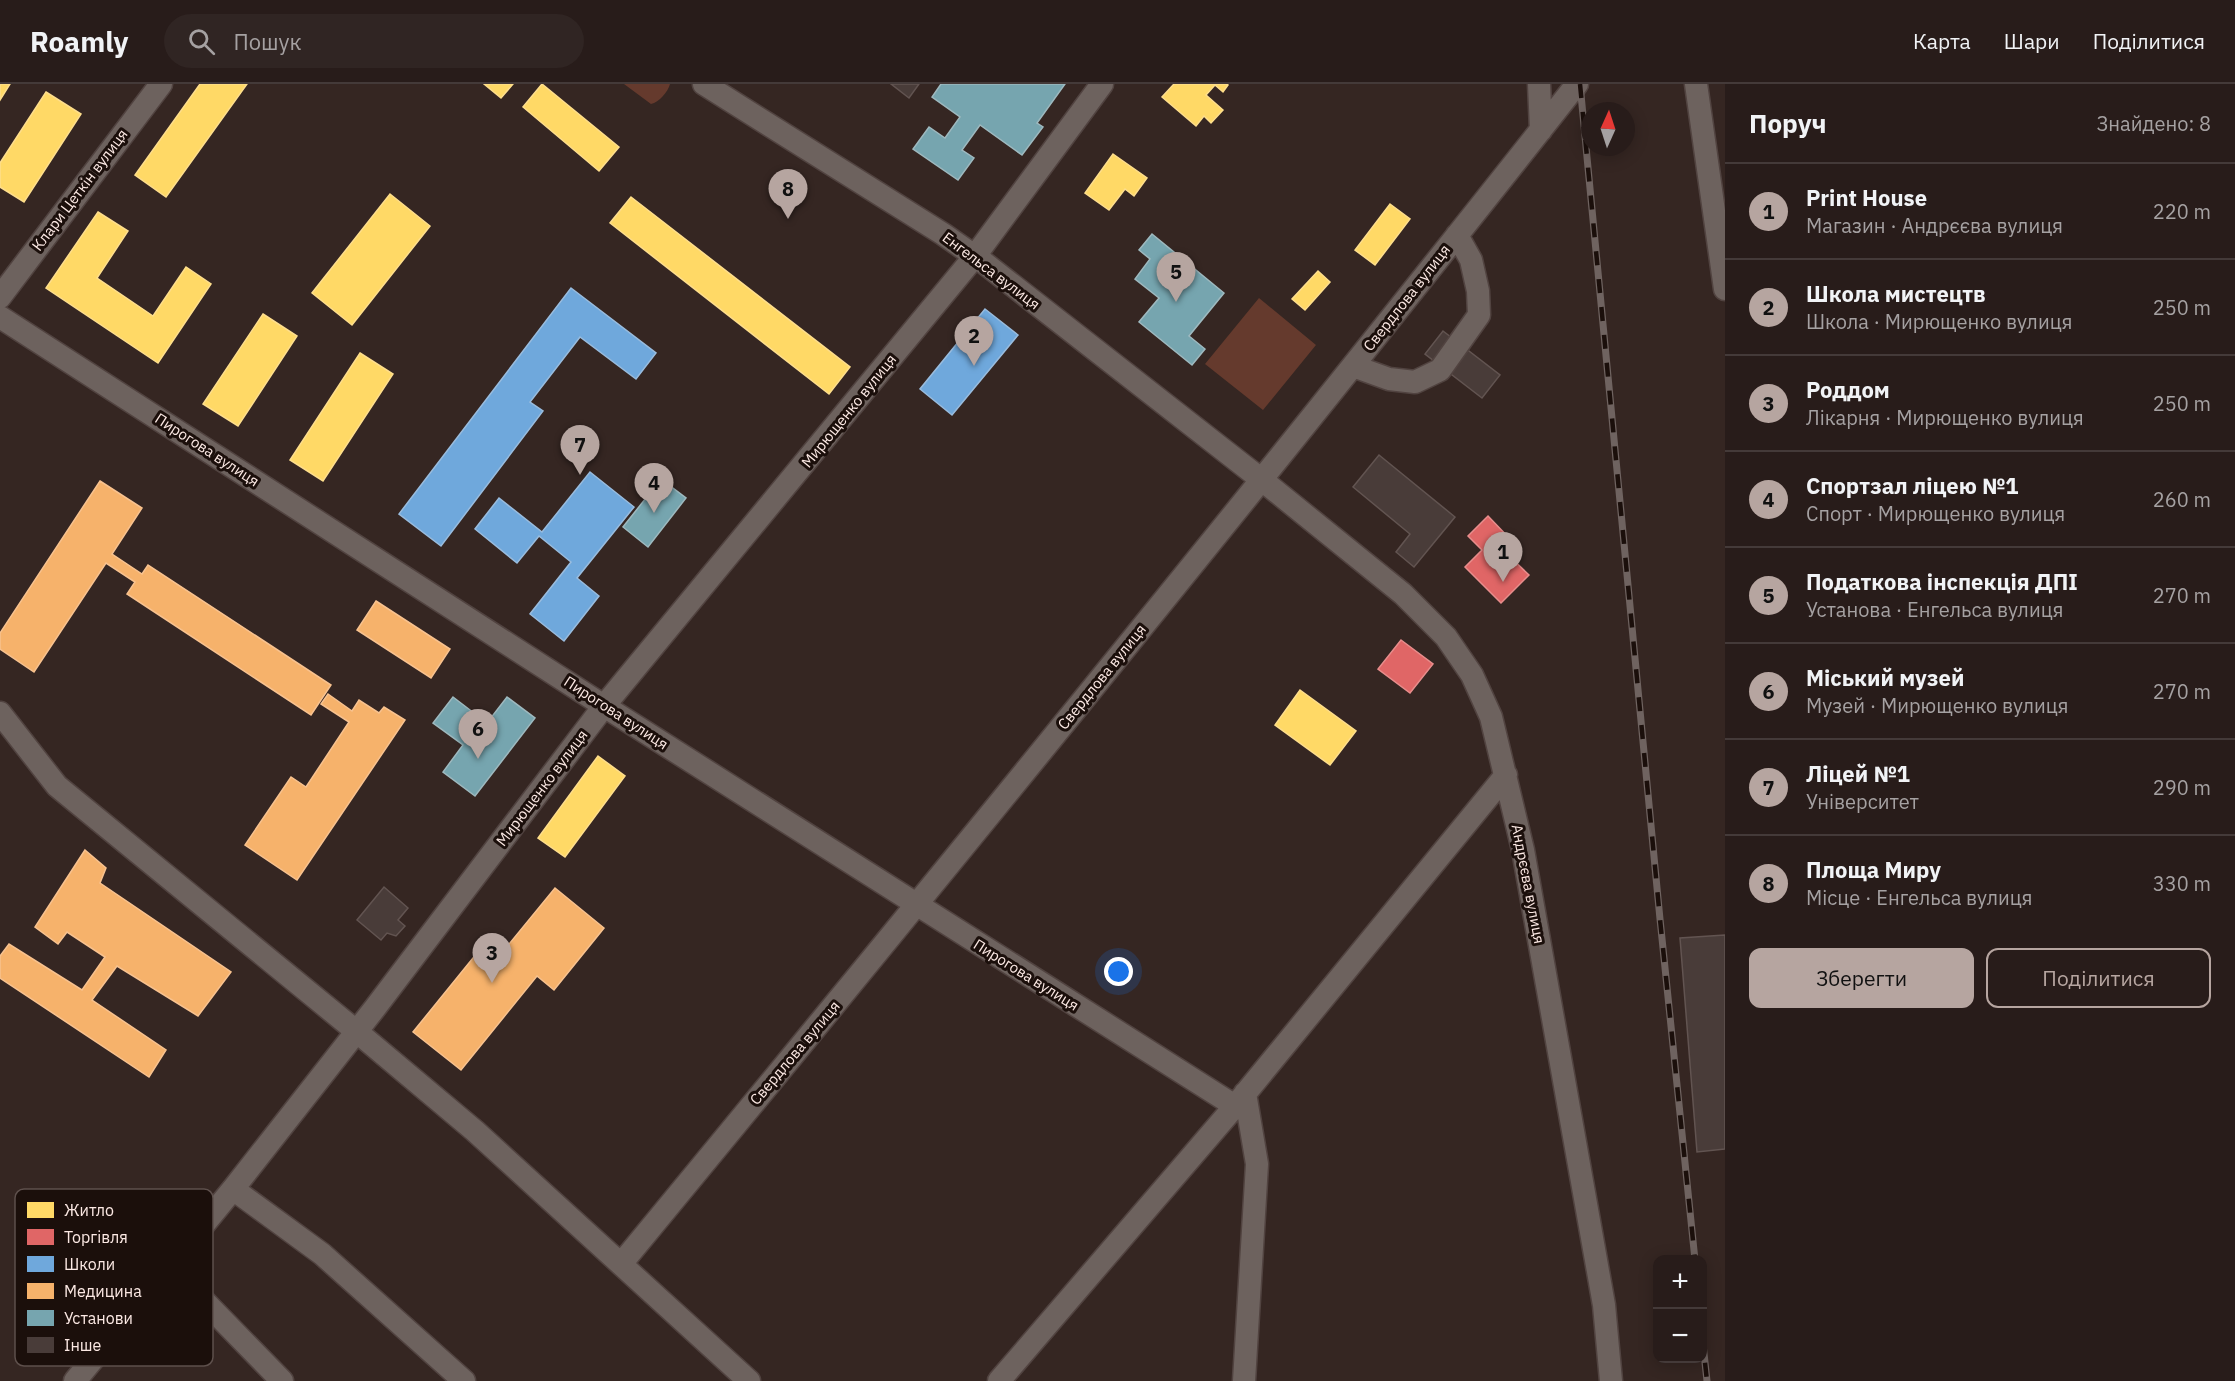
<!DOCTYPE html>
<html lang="uk">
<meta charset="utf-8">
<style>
body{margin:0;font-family:"IBM Plex Sans",sans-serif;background:#302523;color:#f1f3f6}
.controls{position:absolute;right:18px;bottom:18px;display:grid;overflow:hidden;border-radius:12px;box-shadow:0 3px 15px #0003}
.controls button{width:54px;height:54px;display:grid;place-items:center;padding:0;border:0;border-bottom:2px solid #443a39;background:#281c1a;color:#f1f3f6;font:30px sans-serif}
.compass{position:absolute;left:1581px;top:18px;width:54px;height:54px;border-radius:50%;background:#281c1a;box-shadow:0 3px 15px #0003;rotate:3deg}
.you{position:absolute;left:1119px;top:888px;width:21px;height:21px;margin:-15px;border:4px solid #fff;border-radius:50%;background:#1a73e8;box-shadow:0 0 0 9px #1a73e833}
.badge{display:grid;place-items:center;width:39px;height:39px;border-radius:50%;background:#b6a5a0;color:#111;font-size:20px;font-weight:700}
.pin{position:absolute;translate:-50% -50px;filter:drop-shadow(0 2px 3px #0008)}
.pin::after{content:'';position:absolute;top:32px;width:21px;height:18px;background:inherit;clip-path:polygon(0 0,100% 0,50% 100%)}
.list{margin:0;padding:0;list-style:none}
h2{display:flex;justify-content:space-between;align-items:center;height:78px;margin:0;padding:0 24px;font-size:26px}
h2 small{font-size:20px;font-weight:400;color:#a5a1a2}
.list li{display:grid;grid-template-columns:39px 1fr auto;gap:18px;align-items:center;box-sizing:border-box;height:96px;padding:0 24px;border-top:2px solid #443a39}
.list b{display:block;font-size:22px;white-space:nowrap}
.list p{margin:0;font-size:20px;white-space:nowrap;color:#a5a1a2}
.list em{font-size:20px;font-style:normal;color:#a5a1a2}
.actions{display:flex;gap:12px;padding:18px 24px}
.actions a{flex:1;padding:14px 0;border:2px solid #b6a5a0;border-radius:12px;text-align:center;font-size:21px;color:#b6a5a0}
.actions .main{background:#b6a5a0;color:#111}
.icon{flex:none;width:33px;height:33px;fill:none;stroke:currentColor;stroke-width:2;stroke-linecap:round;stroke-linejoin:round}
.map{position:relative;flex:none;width:1725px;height:1297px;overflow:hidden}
header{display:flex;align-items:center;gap:36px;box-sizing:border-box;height:84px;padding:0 30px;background:#281c1a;border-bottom:2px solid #443a39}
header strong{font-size:28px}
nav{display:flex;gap:33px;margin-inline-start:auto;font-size:21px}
.search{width:420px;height:54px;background:#302523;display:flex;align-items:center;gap:15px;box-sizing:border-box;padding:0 21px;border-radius:33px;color:#a5a1a2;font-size:22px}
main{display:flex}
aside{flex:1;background:#281c1a}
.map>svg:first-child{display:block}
.green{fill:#653a2d}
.homes{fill:#ffd966;stroke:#fede8c;stroke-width:1.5}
.shops{fill:#e06666;stroke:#e88d8c;stroke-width:1.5}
.schools{fill:#6fa8dc;stroke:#99bcde;stroke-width:1.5}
.health{fill:#f6b26b;stroke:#f8c28f;stroke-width:1.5}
.public{fill:#76a5af;stroke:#9eb9bf;stroke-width:1.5}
.building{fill:#493c39;stroke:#625451;stroke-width:1.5}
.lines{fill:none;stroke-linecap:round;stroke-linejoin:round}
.minor-casing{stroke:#514340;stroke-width:25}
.minor{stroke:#6d625e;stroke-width:22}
.rail-casing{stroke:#6f6360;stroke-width:7}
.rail{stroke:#1b0f0b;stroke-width:4.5;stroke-dasharray:14;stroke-linecap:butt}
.labels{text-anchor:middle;stroke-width:6;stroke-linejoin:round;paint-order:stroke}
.street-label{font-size:15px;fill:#fce9e4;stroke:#1b0f0b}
.key{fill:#1b0f0b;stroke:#5e504c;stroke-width:1.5}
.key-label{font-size:16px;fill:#fce9e4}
</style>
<header>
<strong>Roamly</strong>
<div class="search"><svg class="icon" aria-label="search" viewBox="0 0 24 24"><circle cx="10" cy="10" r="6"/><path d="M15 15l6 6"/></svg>Пошук</div>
<nav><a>Карта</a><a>Шари</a><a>Поділитися</a></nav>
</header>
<main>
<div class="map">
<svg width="1725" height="1297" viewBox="0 0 1725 1297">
<rect width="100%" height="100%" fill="#352622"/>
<path class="green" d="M624,0H670C668,8 659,18 651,20Z
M1259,214L1316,261L1263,326L1205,280Z"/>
<path class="homes" d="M0,0H10L0,16Z
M200,0H247L166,113L135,91Z
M484,0H513L501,14Z
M542,0L619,63L599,87L523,23Z
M1174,0H1226L1228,1L1223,8L1215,1L1206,11L1223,26L1211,39L1204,32L1196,42L1162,13Z
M46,8L81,30L24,118L0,103V79Z
M1113,70L1147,94L1134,112L1125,105L1109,126L1085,109Z
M390,110L430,142L352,241L312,209Z
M631,113L850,283L829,310L610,139Z
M1390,120L1410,135L1375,181L1355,166Z
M98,128L128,147L97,194L153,232L186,183L211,200L158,279L46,204Z
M1318,187L1330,198L1305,226L1292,215Z
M263,230L297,252L238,342L203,320Z
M360,269L393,290L323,397L290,376Z
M1300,606L1356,647L1330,681L1275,641Z
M598,672L625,692L565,773L538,754Z"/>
<path class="shops" d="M1488,432L1511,456L1502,465L1529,491L1501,519L1465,483L1482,466L1468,452Z
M1401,556L1433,580L1410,609L1378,585Z"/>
<path class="schools" d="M571,204L656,269L636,295L580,253L530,318L543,327L441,462L399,430Z
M985,225L1018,251L952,331L920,305Z
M590,388L634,423L577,494L599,512L564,557L530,530L571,478L539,452L517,479L475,445L499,414L542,448Z"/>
<path class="health" d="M100,397L142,424L112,470L142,490L148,481L331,601L311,631L127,510L135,498L106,479L34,588L0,565V549Z
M376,517L450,565L431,594L357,546Z
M328,610L352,627L359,616L379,629L384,623L405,636L297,796L245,761L291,693L306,703L349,638L321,620Z
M85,766L106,784L100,799L231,888L198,932L117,882L92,916L166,966L149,993L0,894V872L9,860L82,906L105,873L67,848L58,860L35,843Z
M555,804L604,844L554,906L537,892L461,986L413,948L490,853L505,865Z"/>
<path class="public" d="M941,0H1065L1037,39L1043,43L1022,71L980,41L962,66L974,74L958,96L913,65L929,43L945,54L960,33L932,13Z
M1152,150L1224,209L1189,252L1205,265L1192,281L1139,238L1159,214L1135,195L1150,175L1139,166Z
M661,395L686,414L648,463L623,443Z
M453,613L487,639L507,613L535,634L475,712L443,688L463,661L433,639Z"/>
<path class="building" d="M891,0H919L909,14Z
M1443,247L1500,291L1482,314L1425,270Z
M1379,371L1455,433L1414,483L1396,468L1410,450L1353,403Z
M384,803L408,824L398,836L405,842L396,852L387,849L381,856L357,836Z
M1725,851V1065L1697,1068L1680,854Z"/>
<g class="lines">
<defs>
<path id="minor" d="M704,0L943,150L983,178L1262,396L1403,510L1446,553L1472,591L1491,633L1523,766L1604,1221L1611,1297
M1539,0L1541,46
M1696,0L1725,205
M0,213L161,0
M0,233L604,622L1235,1022
M1353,282L1389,295L1415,298L1440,286L1479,231L1478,207L1471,176L1457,151
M0,629L57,702L356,947L475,1047L749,1297
M233,1105L322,1170L464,1297
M621,1180C943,790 1263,398 1577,0
M169,1181L282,1297
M75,1297L233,1105L375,924L604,622L975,172L1102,0
M999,1297L1235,1022L1506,691
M1244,1297L1257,1080L1245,1009"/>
</defs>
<use href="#minor" class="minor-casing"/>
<use href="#minor" class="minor"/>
<defs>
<path id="rail" d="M1580,0L1660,835L1695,1176
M1702,1251L1707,1297"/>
</defs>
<use href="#rail" class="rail-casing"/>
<use href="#rail" class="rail"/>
</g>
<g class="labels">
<g class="street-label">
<text transform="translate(80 106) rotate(-53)" y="5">Клари Цеткін вулиця</text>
<text transform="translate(991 187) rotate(37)" y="5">Енгельса вулиця</text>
<text transform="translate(1407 214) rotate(-52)" y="5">Свердлова вулиця</text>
<text transform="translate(849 327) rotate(-51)" y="5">Мирющенко вулиця</text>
<text transform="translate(207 366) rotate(33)" y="5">Пирогова вулиця</text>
<text transform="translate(1102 593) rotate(-51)" y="5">Свердлова вулиця</text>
<text transform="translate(616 629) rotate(33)" y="5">Пирогова вулиця</text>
<text transform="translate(542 704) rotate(-53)" y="5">Мирющенко вулиця</text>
<text transform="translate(1528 800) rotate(79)" y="5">Андрєєва вулиця</text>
<text transform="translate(1026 891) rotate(32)" y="5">Пирогова вулиця</text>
<text transform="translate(795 969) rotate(-50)" y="5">Свердлова вулиця</text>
</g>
</g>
<rect x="15" y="1105" width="198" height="177" rx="9" class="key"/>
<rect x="27" y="1118" width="27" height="16" fill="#ffd966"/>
<rect x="27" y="1145" width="27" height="16" fill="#e06666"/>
<rect x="27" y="1172" width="27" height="16" fill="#6fa8dc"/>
<rect x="27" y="1199" width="27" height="16" fill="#f6b26b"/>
<rect x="27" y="1226" width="27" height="16" fill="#76a5af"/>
<rect x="27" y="1253" width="27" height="16" fill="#493c39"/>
<g class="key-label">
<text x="64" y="1132">Житло</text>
<text x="64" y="1159">Торгівля</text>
<text x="64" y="1186">Школи</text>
<text x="64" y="1213">Медицина</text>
<text x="64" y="1240">Установи</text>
<text x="64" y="1267">Інше</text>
</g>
</svg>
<div class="controls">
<button>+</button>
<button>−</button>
</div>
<svg class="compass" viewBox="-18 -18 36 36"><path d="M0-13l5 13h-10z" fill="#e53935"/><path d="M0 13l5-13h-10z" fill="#a5a1a2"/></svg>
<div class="you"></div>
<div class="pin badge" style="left:1503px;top:498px">1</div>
<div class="pin badge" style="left:974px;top:282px">2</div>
<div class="pin badge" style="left:492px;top:899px">3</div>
<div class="pin badge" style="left:654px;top:429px">4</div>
<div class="pin badge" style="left:1176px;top:218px">5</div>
<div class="pin badge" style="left:478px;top:675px">6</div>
<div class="pin badge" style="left:580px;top:391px">7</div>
<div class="pin badge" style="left:788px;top:135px">8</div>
</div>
<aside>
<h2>Поруч<small>Знайдено: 8</small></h2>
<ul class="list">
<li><span class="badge">1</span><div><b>Print House</b><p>Магазин · Андрєєва вулиця</p></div><em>220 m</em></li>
<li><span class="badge">2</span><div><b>Школа мистецтв</b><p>Школа · Мирющенко вулиця</p></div><em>250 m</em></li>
<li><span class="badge">3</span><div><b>Роддом</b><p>Лікарня · Мирющенко вулиця</p></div><em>250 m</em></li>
<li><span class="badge">4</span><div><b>Спортзал ліцею №1</b><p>Спорт · Мирющенко вулиця</p></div><em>260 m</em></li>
<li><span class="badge">5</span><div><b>Податкова інспекція ДПІ</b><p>Установа · Енгельса вулиця</p></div><em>270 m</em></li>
<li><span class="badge">6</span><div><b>Міський музей</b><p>Музей · Мирющенко вулиця</p></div><em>270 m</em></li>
<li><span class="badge">7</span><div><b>Ліцей №1</b><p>Університет</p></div><em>290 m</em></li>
<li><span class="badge">8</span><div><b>Площа Миру</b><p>Місце · Енгельса вулиця</p></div><em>330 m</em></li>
</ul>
<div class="actions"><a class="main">Зберегти</a><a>Поділитися</a></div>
</aside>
</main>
